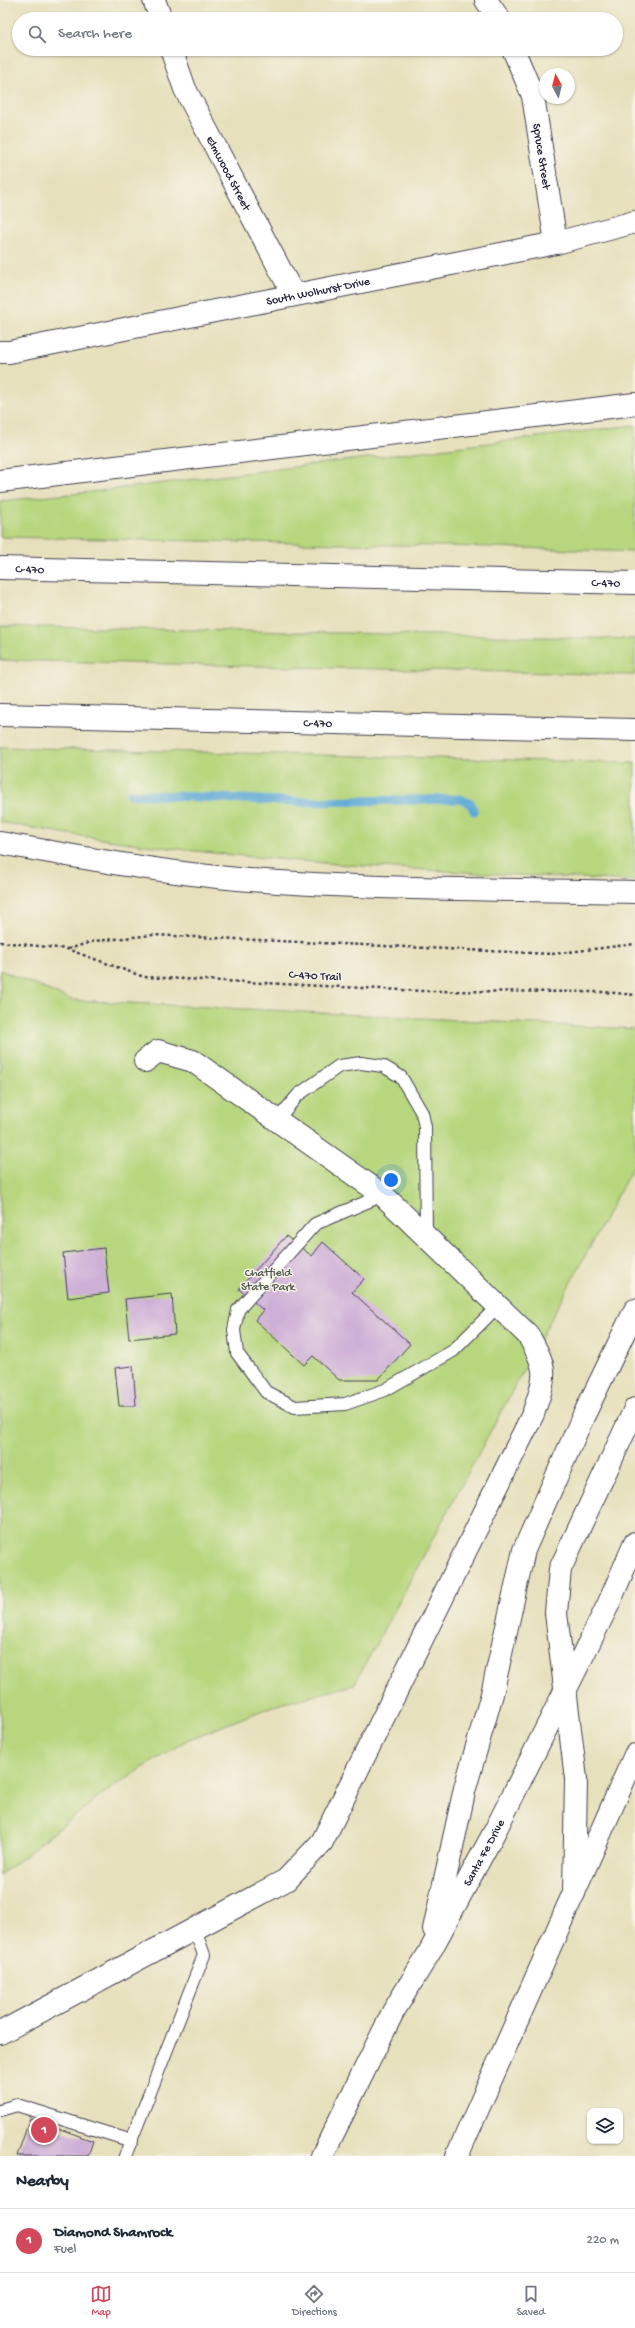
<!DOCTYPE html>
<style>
body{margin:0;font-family:"Gochi Hand",sans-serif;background:#f6f6f7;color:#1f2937}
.controls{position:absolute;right:12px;bottom:12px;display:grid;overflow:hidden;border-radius:8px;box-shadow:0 1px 3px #0004}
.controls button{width:36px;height:36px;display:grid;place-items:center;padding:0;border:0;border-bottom:1px solid #e0e1e3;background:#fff;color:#1f2937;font:20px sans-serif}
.compass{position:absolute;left:539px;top:68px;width:36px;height:36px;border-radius:50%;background:#fff;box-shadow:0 1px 3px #0004;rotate:353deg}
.you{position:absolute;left:391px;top:1180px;width:14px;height:14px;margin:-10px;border:3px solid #fff;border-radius:50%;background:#1a73e8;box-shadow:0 0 0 6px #1a73e833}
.badge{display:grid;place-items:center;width:26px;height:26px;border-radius:50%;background:#d1495b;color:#fff;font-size:13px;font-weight:700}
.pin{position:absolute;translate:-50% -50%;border:2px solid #fff;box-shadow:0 1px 4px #0006}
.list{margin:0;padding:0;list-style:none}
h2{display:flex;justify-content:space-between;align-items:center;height:52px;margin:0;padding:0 16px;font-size:17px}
h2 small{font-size:13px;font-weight:400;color:#747a83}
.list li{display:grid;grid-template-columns:26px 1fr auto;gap:12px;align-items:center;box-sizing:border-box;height:64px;padding:0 16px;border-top:1px solid #e0e1e3}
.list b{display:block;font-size:15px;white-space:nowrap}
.list p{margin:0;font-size:13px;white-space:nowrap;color:#747a83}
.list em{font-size:13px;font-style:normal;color:#747a83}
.icon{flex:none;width:22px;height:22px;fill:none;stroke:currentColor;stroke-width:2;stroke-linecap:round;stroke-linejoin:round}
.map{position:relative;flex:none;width:635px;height:2156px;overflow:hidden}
.search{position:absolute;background:#fff;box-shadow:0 1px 3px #0004;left:12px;right:12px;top:12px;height:44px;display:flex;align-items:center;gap:10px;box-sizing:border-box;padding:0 14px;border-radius:22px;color:#747a83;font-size:15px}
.sheet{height:116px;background:#fff}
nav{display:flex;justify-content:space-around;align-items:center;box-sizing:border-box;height:56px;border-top:1px solid #e0e1e3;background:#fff;font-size:11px;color:#747a83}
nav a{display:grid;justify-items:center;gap:2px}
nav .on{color:#d1495b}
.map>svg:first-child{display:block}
.green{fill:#b7d67d;stroke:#6c7c5c}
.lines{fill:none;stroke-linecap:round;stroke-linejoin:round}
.stream{stroke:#5ca9d5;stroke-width:9}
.building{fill:#ceafd7}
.lane-casing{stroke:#403e4e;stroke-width:14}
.street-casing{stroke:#403e4e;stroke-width:24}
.highway-casing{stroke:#403e4e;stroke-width:24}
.path{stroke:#403e4e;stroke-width:2.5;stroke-dasharray:3 3;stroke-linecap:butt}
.lane{stroke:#fff;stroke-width:12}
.street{stroke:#fff;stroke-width:22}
.highway{stroke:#fff;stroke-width:22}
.labels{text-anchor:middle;stroke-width:3;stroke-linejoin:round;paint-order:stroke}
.street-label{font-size:12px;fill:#22223b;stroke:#f7f3e8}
.park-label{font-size:12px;fill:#4f584f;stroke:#f7f3e8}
</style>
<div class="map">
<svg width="635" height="2156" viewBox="0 0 635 2156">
<rect width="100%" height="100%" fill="#f7f3e8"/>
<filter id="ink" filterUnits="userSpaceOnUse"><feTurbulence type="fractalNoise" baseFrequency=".025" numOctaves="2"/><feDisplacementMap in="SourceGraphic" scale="8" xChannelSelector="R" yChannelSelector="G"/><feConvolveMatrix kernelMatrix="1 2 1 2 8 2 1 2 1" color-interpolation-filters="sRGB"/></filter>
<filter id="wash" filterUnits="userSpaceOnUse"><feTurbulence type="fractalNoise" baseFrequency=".012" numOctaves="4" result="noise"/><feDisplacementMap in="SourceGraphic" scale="16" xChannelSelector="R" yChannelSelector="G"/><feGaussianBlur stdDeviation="0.9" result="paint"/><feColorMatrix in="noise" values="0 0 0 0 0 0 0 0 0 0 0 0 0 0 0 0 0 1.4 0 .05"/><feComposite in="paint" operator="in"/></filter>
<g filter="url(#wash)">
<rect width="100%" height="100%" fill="#e7e0bc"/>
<path class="green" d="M635,425V552L490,547L0,537V501L91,492Z
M0,626L635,639V675L0,660Z
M0,747L635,763V881C423,870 209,862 0,822Z
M0,970L71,1000L635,1029V1163L354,1685L273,1706L187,1740L108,1790L0,1875Z"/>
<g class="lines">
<path class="stream" d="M130,794L304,802L460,799L471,804L474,811"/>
</g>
<g id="blocks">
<path class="building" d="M286,1236L312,1256L323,1242L364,1279L352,1292L410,1344L378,1380H339L313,1356L304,1365L255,1320L263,1310L239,1289Z
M104,1248L109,1293L68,1298L63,1253Z
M172,1294L175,1334L129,1339L125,1299Z
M133,1366L136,1406H119L115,1368Z
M30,2118L93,2141L88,2156H17Z"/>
</g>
</g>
<g filter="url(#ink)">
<use href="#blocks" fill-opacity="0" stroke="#403e4e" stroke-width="1"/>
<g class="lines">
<defs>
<path id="lane" d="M277,1120L298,1095L339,1066L361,1063L383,1066L401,1077L422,1113L425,1127L426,1236
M383,1195L315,1224L238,1310L234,1330L237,1353L266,1392L295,1407L345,1404L385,1390L453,1351L498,1306
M0,2110L17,2105L132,2141
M125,2156L204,1955L195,1930"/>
<g id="street">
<path d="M154,0L161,19"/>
<path d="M486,0L499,19"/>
<path id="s1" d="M171,49L185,89L293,294"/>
<path id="s2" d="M513,49L533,96L556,243"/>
<path id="s3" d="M0,352H9L556,243L635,222"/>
<path d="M0,2033L286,1880L322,1842L533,1414C546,1375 549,1371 528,1335L383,1195L193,1061L158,1051L145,1061"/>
</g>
<g id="highway">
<path d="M0,481L635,404"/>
<path id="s4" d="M0,568L635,583"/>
<path id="s5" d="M0,715L635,730"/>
<path d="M0,843C79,857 158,872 238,879C370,890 503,889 635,892"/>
<path d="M574,1893L576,1779L556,1613L560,1569L635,1409"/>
<path d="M434,1929L465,1788L492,1694L524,1550L582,1419L635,1310"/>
<path id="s6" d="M322,2156L393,2012L429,1953L496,1829L608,1605L635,1543"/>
<path d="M457,2156L635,1755"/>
</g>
</defs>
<use href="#lane" class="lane-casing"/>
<use href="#street" class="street-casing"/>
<use href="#highway" class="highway-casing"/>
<path class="path" d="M0,942L67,949L144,977L422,991L605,992L635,995
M68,949L95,941L153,935L552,954L635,944"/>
<use href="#lane" class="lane"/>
<use href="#street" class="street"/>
<use href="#highway" class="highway"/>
</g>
</g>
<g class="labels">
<g class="street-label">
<text dy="4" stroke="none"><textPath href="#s2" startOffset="112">Spruce Street</textPath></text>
<text dy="4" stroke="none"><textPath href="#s1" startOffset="137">Elmwood Street</textPath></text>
<text dy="4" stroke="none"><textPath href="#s3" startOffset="324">South Wolhurst Drive</textPath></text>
<text dy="4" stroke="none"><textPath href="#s4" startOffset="30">C-470</textPath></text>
<text dy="4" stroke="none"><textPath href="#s4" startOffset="606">C-470</textPath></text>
<text dy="4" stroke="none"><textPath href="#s5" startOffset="318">C-470</textPath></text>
<text transform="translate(315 975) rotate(3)" y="4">C-470 Trail</text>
<text dy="4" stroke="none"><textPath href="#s6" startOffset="344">Santa Fe Drive</textPath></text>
</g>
<g class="park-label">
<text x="268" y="1276">Chatfield<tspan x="268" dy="14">State Park</tspan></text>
</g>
</g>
</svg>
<div class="controls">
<button><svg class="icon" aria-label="layers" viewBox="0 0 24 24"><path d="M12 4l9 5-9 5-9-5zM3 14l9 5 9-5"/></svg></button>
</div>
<svg class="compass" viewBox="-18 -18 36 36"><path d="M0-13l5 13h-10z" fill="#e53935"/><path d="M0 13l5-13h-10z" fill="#747a83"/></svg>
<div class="you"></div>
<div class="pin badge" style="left:44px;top:2130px">1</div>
<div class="search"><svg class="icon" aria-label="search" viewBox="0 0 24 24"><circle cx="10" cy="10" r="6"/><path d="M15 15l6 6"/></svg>Search here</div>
</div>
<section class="sheet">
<h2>Nearby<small></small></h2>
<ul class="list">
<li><span class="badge">1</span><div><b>Diamond Shamrock</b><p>Fuel</p></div><em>220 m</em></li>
</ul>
</section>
<nav>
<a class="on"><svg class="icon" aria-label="map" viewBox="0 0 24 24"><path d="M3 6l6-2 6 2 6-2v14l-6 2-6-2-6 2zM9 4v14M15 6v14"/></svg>Map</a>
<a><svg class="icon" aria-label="directions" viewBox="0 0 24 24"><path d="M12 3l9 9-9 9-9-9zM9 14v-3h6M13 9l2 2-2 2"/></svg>Directions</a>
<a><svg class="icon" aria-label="saved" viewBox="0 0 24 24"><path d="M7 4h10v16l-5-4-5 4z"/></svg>Saved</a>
</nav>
